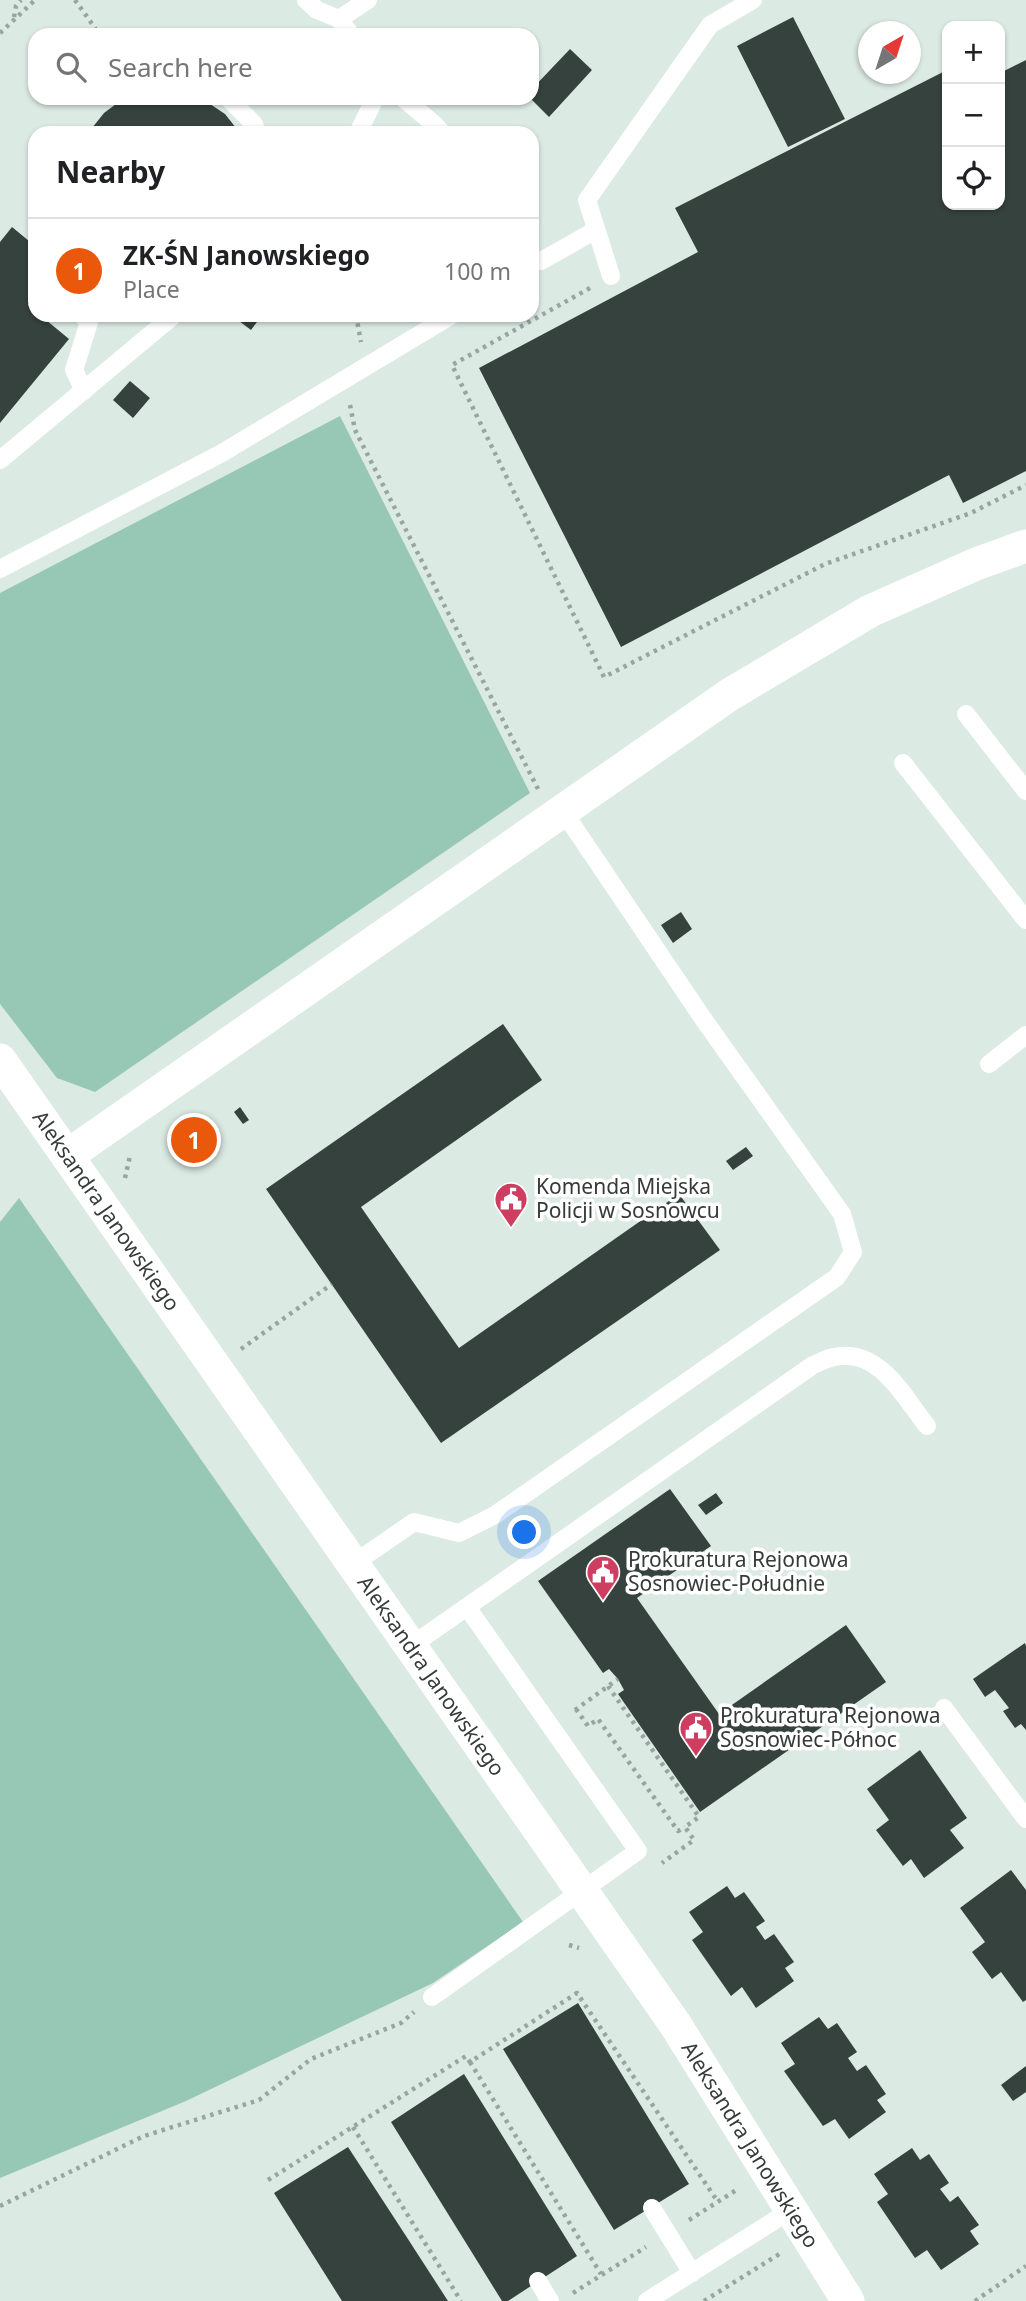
<!DOCTYPE html>
<meta charset="utf-8">
<style>
body{margin:0;font-family:"Noto Sans",sans-serif;background:#f6f6f6;color:#202124}
.controls{position:absolute;right:21px;top:21px;display:grid;overflow:hidden;border-radius:14px;box-shadow:0 2px 5px #0004}
.controls button{width:63px;height:63px;display:grid;place-items:center;padding:0;border:0;border-bottom:2px solid #e0e0e0;background:#fff;color:#202124;font:35px sans-serif}
.compass{position:absolute;left:858px;top:21px;width:63px;height:63px;border-radius:50%;background:#fff;box-shadow:0 2px 5px #0004;rotate:39deg}
.you{position:absolute;left:525px;top:1533px;width:24px;height:24px;margin:-18px;border:5px solid #fff;border-radius:50%;background:#1a73e8;box-shadow:0 0 0 10px #1a73e833}
.badge{display:grid;place-items:center;width:46px;height:46px;border-radius:50%;background:#ea580c;color:#fff;font-size:23px;font-weight:700}
.pin{position:absolute;translate:-50% -50%;border:4px solid #fff;box-shadow:0 2px 7px #0006}
.list{margin:0;padding:0;list-style:none}
h2{display:flex;justify-content:space-between;align-items:center;height:91px;margin:0;padding:0 28px;font-size:30px}
h2 small{font-size:23px;font-weight:400;color:#757577}
.list li{display:grid;grid-template-columns:46px 1fr auto;gap:21px;align-items:center;box-sizing:border-box;height:105px;padding:0 28px;border-top:2px solid #e0e0e0}
.list b{display:block;font-size:26px;white-space:nowrap}
.list p{margin:0;font-size:23px;white-space:nowrap;color:#757577}
.list em{font-size:23px;font-style:normal;color:#757577}
.icon{flex:none;width:38px;height:38px;fill:none;stroke:currentColor;stroke-width:2;stroke-linecap:round;stroke-linejoin:round}
.map{position:relative;flex:none;width:1026px;height:2301px;overflow:hidden}
.search{position:absolute;background:#fff;box-shadow:0 2px 5px #0004;left:28px;top:28px;width:511px;height:77px;display:flex;align-items:center;gap:18px;box-sizing:border-box;padding:0 24px;border-radius:21px;color:#757577;font-size:26px}
.panel{position:absolute;background:#fff;box-shadow:0 2px 5px #0004;left:28px;top:126px;width:511px;height:196px;border-radius:21px}
.map>svg:first-child{display:block}
.green{fill:#97c8b5}
.building{fill:#36423d}
.lines{fill:none;stroke-linecap:round;stroke-linejoin:round}
.path{stroke:#9aa5a1;stroke-width:4.5;stroke-dasharray:3.5 5;stroke-linecap:butt}
.lane{stroke:#fff;stroke-width:18}
.street{stroke:#fff;stroke-width:33}
.labels{text-anchor:middle;stroke-width:7;stroke-linejoin:round;paint-order:stroke}
.poi-label{font-size:21px;fill:#353b39;stroke:#fff;text-anchor:start}
.street-label{font-size:21px;fill:#353b39;stroke:#fff}
</style>
<div class="map">
<svg width="1026" height="2301" viewBox="0 0 1026 2301">
<rect width="100%" height="100%" fill="#dceae4"/>
<path class="green" d="M340,416L530,793L95,1092L57,1078L0,1004V593Z
M19,1198L523,1922L433,1983L186,2101L0,2178V1222Z"/>
<path class="building" d="M793,17L845,119L788,147L737,46Z
M570,49L592,70L549,117L532,100V89Z
M1026,60V471L963,503L949,475L621,647L479,368L698,252L675,208L947,70V205H1000V73Z
M124,98H201L225,114L240,133H88L104,113Z
M12,227L35,246V296L28,305L35,311V315H40L69,339L0,423V242Z
M231,315H262L251,330Z
M130,381L150,398L133,418L113,400Z
M681,912L692,929L673,943L661,925Z
M503,1024L542,1080L361,1207L459,1348L679,1194L720,1250L441,1443L266,1189Z
M240,1107L249,1120L243,1124L234,1112Z
M197,1131L202,1137L193,1144L188,1137Z
M746,1147L753,1156L733,1170L726,1161Z
M670,1489L711,1546L637,1598L719,1714L846,1625L886,1682L700,1812L618,1694L624,1690L618,1679L609,1669L603,1673L538,1581Z
M716,1493L723,1503L706,1515L698,1505Z
M1025,1643L1026,1646V1730L1021,1724L1015,1728L1003,1711L1009,1708L995,1690L985,1697L973,1679Z
M920,1750L967,1818L950,1830L964,1848L924,1878L911,1859L903,1866L876,1830L889,1820L867,1789Z
M1011,1870L1026,1890V2000L1023,2002L1001,1972L992,1979L972,1952L985,1942L960,1908Z
M727,1886L735,1898L744,1892L765,1921L756,1927L765,1940L774,1934L794,1962L785,1968L794,1981L756,2008L742,1987L731,1996L692,1940L703,1932L689,1912Z
M578,2003L689,2184L614,2230L503,2049Z
M819,2017L828,2029L837,2023L857,2052L848,2058L857,2071L866,2065L886,2094L877,2100L886,2112L849,2139L835,2119L823,2126L784,2071L795,2064L781,2043Z
M1026,2066V2092L1013,2101L1001,2085Z
M464,2074L577,2256L508,2301H502L391,2122Z
M348,2147L406,2236L448,2301H342L274,2193Z
M912,2148L920,2160L929,2154L949,2183L940,2189L950,2202L958,2196L979,2225L970,2231L979,2244L941,2270L927,2250L915,2258L877,2202L888,2194L874,2174Z"/>
<g class="lines">
<path class="path" d="M75,0L95,28L96,35
M14,17L16,6L21,0
M0,33L35,0
M590,288L452,365L604,677L825,564L971,513L1026,485
M356,315L361,342
M350,405L355,430L538,789
M125,1178L130,1156
M241,1349L332,1284
M608,1686L699,1817L685,1827L694,1840L662,1863
M576,1709L588,1726L598,1719L678,1831L685,1827
M575,1710L618,1679
M569,1945L579,1948
M470,2062L601,2274
M353,2127L461,2301
M268,2180L466,2056L470,2062L577,1993L718,2202
M0,2206L144,2136L259,2100L311,2059L401,2023L414,2012
M689,2220L738,2189
M573,2293L646,2247
M704,2301L781,2253
M975,2301L1026,2266"/>
<path class="lane" d="M306,0L317,10L339,19L351,35
M339,19L368,0
M228,98L254,124L257,133
M403,98L435,125L442,133
M358,133L375,98
M541,261L596,230
M611,276L587,200L710,25L753,0
M82,315L89,322L74,370L84,391
M0,460L174,315
M0,569L222,453L452,315
M966,714L1026,791
M903,763L1026,920
M989,1064L1026,1035
M353,1564L414,1522L459,1533L495,1515L837,1277L853,1252L842,1214L704,1020L563,811
M411,1646L813,1365C819,1363 827,1358 834,1357C879,1347 904,1397 927,1426
M944,1708L1026,1819
M432,1997L638,1851L467,1607
M652,2208L692,2273
M538,2281L550,2301
M647,2301L791,2210"/>
<path class="street" d="M0,1060L675,2024L848,2301
M67,1156L729,695L870,611L976,564L1026,546"/>
</g>
<defs>
<symbol id="civic-pin" viewBox="-11 -11 22 30"><path d="M0 17L-7.5 6A9.5 9.5 0 1 1 7.5 6Z" fill="#cd3e61" stroke="#fff"/><path d="M-.6-6.5H3V-4.5H.6V-3L4-1V1h2V6H-6V1h2V-1L-.6-3ZM-1.2 2.5V6h2.4V2.5Z" fill="#fff"/></symbol>
</defs>
<g fill-rule="evenodd">
<use href="#civic-pin" x="492" y="1180" width="38" height="52"/>
<use href="#civic-pin" x="584" y="1553" width="38" height="52"/>
<use href="#civic-pin" x="677" y="1709" width="38" height="52"/>
</g>
<g class="labels">
<g class="poi-label">
<text x="536" y="1194">Komenda Miejska<tspan x="536" dy="24">Policji w Sosnowcu</tspan></text>
<text x="628" y="1567">Prokuratura Rejonowa<tspan x="628" dy="24">Sosnowiec-Południe</tspan></text>
<text x="720" y="1723">Prokuratura Rejonowa<tspan x="720" dy="24">Sosnowiec-Północ</tspan></text>
</g>
<g class="street-label">
<text transform="translate(106 1211) rotate(55)" y="7">Aleksandra Janowskiego</text>
<text transform="translate(431 1676) rotate(55)" y="7">Aleksandra Janowskiego</text>
<text transform="translate(750 2145) rotate(58)" y="7">Aleksandra Janowskiego</text>
</g>
</g>
</svg>
<div class="controls">
<button>+</button>
<button>−</button>
<button><svg class="icon" aria-label="locate" viewBox="0 0 24 24"><circle cx="12" cy="12" r="6"/><path d="M12 2v4M12 18v4M2 12h4M18 12h4"/></svg></button>
</div>
<svg class="compass" viewBox="-18 -18 36 36"><path d="M0-13l5 13h-10z" fill="#e53935"/><path d="M0 13l5-13h-10z" fill="#757577"/></svg>
<div class="you"></div>
<div class="pin badge" style="left:194px;top:1140px">1</div>
<div class="search"><svg class="icon" aria-label="search" viewBox="0 0 24 24"><circle cx="10" cy="10" r="6"/><path d="M15 15l6 6"/></svg>Search here</div>
<section class="panel">
<h2>Nearby<small></small></h2>
<ul class="list">
<li><span class="badge">1</span><div><b>ZK-ŚN Janowskiego</b><p>Place</p></div><em>100 m</em></li>
</ul>
</section>
</div>
